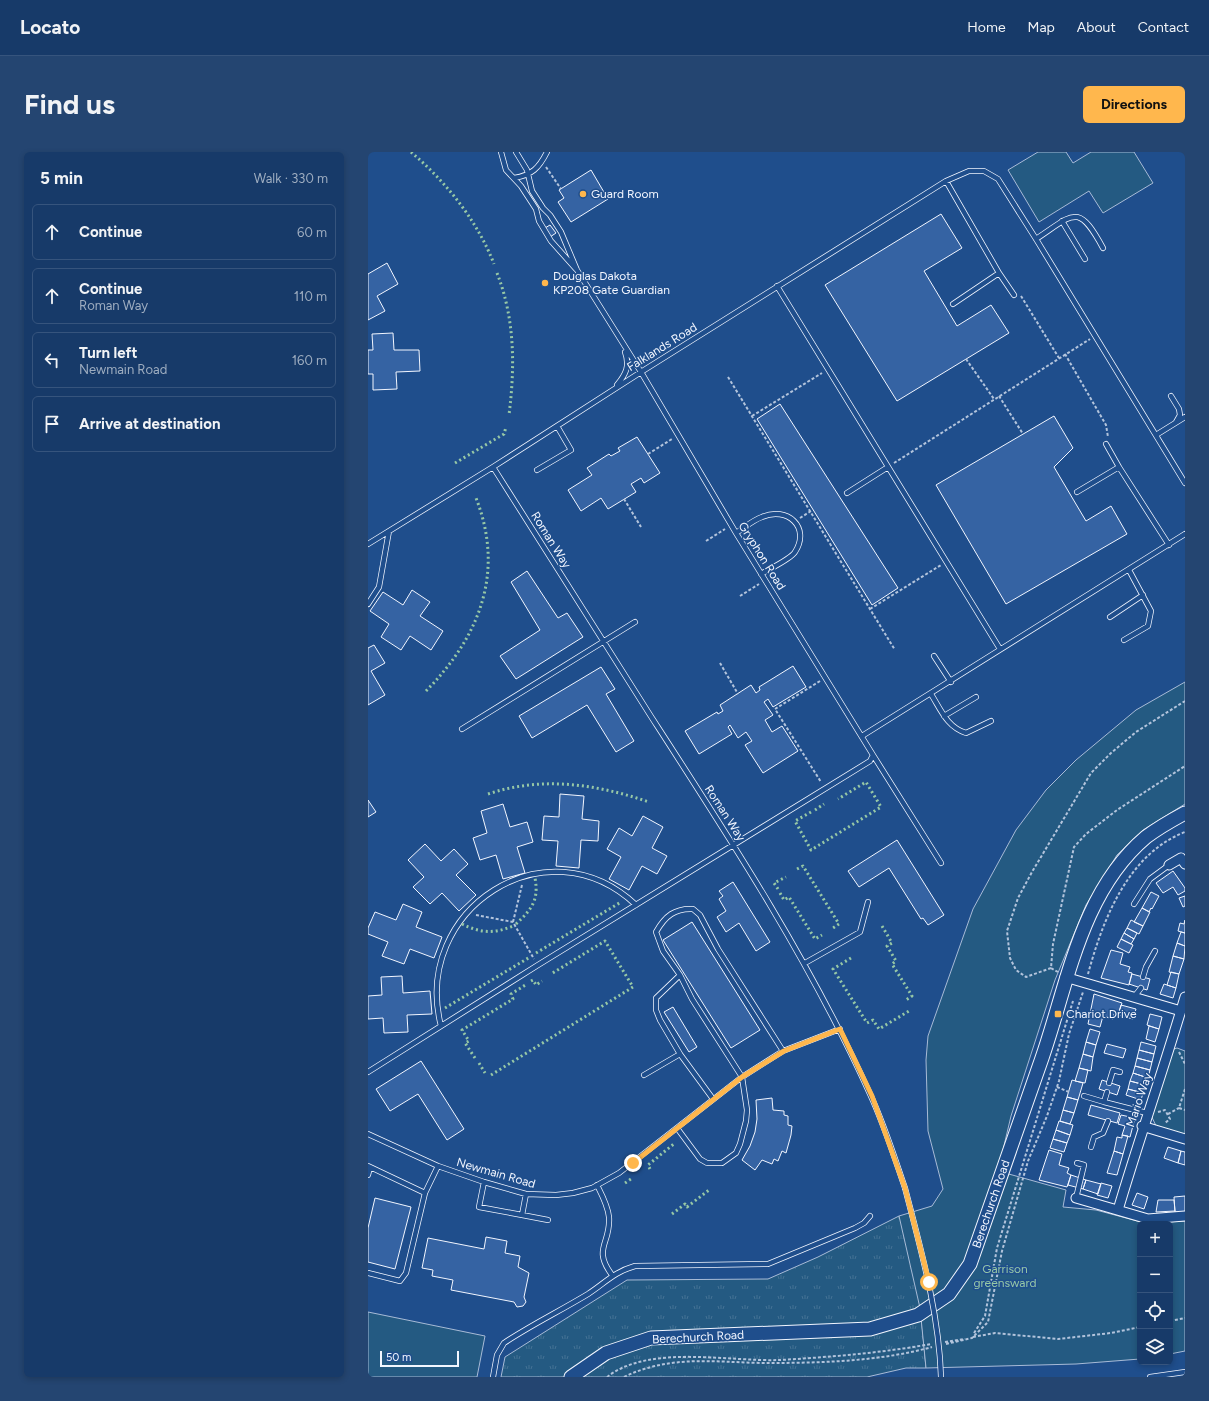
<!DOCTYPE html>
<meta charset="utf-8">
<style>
body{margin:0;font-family:Figtree,sans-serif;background:#244571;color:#f1f3f6}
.controls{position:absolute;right:12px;bottom:12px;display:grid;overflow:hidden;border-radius:6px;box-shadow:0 2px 6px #0003}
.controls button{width:36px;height:36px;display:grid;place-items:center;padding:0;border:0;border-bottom:1px solid #36547d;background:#173a69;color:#f1f3f6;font:20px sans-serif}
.scale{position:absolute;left:12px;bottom:10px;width:79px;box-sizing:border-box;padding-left:4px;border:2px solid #f2f6ff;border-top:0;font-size:11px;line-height:14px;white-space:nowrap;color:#f2f6ff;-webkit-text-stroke:3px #1f4e8c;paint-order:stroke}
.stop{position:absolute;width:12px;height:12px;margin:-9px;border:3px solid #ffb74d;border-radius:50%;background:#fff}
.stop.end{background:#ffb74d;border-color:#fff;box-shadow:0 1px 4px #0008}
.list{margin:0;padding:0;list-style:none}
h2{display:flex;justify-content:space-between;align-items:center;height:52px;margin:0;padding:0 16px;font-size:17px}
h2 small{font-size:13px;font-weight:400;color:#9eadc0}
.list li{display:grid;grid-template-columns:26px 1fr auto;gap:12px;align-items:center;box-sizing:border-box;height:56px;margin:0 8px 8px;padding:0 8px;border:1px solid #36547d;border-radius:6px}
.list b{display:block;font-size:15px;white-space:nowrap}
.list p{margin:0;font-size:13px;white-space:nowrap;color:#9eadc0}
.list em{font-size:13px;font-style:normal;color:#9eadc0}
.icon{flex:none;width:22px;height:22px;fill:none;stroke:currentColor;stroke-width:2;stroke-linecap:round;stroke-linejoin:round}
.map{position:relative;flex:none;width:817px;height:1225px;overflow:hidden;border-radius:6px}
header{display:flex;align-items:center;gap:24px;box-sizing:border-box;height:56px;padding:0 20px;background:#173a69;border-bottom:1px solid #36547d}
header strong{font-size:19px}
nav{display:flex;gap:22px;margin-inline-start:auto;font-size:14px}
.intro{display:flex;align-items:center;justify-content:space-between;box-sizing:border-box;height:96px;padding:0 24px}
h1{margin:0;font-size:28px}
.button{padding:10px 18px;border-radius:6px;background:#ffb74d;color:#111;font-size:14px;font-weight:700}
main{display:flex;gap:24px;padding:0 24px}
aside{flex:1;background:#173a69;border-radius:6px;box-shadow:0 2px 6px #0003}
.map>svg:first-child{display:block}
.grass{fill:url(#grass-tufts);stroke:#a8bbd7}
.park{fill:#245a82;stroke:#a8bbd7}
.building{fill:#3563a3;stroke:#f2f6ff}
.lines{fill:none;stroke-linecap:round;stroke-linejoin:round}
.lane-casing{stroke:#f2f6ff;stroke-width:6}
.street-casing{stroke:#f2f6ff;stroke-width:11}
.secondary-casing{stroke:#f2f6ff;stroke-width:15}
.path{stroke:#b3c4dc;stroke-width:2;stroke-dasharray:3 2;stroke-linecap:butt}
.lane{stroke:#1f4e8c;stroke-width:4.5}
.street{stroke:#1f4e8c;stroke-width:9}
.secondary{stroke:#1f4e8c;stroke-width:13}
.lane-bridge-casing{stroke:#f2f6ff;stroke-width:6;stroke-linecap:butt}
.lane-bridge{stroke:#1f4e8c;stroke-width:4.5}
.hedge{stroke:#97c8a6;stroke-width:3;stroke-dasharray:2 3;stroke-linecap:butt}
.route{stroke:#ffb74d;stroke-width:5}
.poi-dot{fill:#ffb74d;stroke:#1f4e8c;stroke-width:1.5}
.labels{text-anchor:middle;stroke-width:3;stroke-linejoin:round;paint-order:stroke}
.poi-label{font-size:12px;fill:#f2f6ff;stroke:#1f4e8c;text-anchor:start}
.street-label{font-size:12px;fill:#f2f6ff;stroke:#1f4e8c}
.park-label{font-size:12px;fill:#97c8a6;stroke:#1f4e8c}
</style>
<header>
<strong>Locato</strong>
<nav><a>Home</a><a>Map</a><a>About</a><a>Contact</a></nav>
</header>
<div class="intro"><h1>Find us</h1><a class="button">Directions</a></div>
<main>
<aside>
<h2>5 min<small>Walk · 330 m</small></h2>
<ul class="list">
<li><svg class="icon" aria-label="ahead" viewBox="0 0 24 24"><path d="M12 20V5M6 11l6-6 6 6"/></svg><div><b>Continue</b></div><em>60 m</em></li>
<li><svg class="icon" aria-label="ahead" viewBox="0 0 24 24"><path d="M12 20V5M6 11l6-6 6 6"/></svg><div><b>Continue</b><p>Roman Way</p></div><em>110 m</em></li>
<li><svg class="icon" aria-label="left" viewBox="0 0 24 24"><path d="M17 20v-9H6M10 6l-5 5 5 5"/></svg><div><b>Turn left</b><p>Newmain Road</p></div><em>160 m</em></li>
<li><svg class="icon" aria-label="arrive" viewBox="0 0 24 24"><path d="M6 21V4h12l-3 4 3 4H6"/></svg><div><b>Arrive at destination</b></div></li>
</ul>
</aside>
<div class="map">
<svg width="817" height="1225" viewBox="0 0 817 1225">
<defs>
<pattern id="grass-tufts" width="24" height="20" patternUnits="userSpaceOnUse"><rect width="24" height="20" fill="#245a82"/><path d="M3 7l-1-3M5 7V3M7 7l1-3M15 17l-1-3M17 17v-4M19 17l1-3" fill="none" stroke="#447295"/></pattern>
</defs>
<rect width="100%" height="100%" fill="#1f4e8c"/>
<path class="grass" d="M531,1064C550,1112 553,1164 558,1216H538L499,1225H133L137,1205L259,1128L400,1127L450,1105Z"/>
<path class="park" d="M670,0H698L705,11L723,0H766L785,31L735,61L721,39L671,70L640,18Z
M817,530V652L775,678L749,703L718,753L687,828L643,964L630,1019L698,1038L695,1055L728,1058L777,1071L817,1069V1199L802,1202V1072H772V1207L708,1212L558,1216L552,1156L531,1064L564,1054L575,1037L560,979L558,908L560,884L605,757L648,678L678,638L708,608L768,558Z
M809,896L817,899V984L789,976L782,961L800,899Z
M0,1160L117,1184L109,1225H0Z"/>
<path class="building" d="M223,18L240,47L203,70L190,50L196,46L191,38Z
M573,62L594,96L556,119L589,174L623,153L641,181L529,249L457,133Z
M182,73L188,81L182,85L177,76Z
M19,111L30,132L9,144L17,159L0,168V122Z
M25,181L26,198H51L52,219L28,220L29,237L5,238V222H0V198H5L4,182Z
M412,252L530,436L504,453L389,267Z
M686,264L705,296L686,315L718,369L743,354L759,382L638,452L568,333Z
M269,285L292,321L276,331L273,326L263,332L268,340L240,357L233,346L213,359L200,338L224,323L219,316L241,302L243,304L252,299L250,296Z
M159,419L190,466L199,461L215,485L148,527L132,504L172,478L143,430Z
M44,438L62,450L52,464L75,479L63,498L42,484L33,498L13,485L21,472L2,459L15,440L35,453Z
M6,493L17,511L3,519L17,543L0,553V496Z
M425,514L438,535L405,555L400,547L396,550L405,563L397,568L404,580L414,574L430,599L395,621L377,593L384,589L378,580L370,586L362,573L360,575L364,582L331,602L317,579L349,560L350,562L355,559L352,553L383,533L388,541L392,538L391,535Z
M233,515L247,537L238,542L266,589L248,600L219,553L164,586L151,564Z
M192,642L216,644L214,667L231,669L230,689L213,688L211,716L188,714L190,689L174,688L176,664L191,665Z
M0,648L8,660L0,665Z
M135,652L142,675L159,670L165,690L149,695L157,721L135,727L128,703L112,708L105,686L119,681L113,659Z
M275,664L295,675L284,696L299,704L289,722L274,714L261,738L241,727L253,705L239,697L251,676L264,684Z
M529,688L576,763L560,773L555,766L553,767L521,716L491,735L480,719Z
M57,692L73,709L86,697L100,712L88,723L108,743L91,759L74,741L62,752L45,735L56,725L40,708Z
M805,719L817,736V739L810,743L805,735L795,741L788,731Z
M365,730L402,790L388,799L371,771L358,780L349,765L358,759L351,747L355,744L351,739Z
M783,740L791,744L784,757L783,756L781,760L774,756Z
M817,744V754L815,755L811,746Z
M35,752L54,760L48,775L74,785L66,806L42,797L36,812L14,804L20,790L0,782V776L7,760L28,768Z
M774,756L782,760L775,774L766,770Z
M763,768L775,774L771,782L759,776Z
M817,768V781L810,779L812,771L816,772Z
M324,770L392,878L363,896L295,788Z
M759,776L769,781L766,787L756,781Z
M813,780L817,781V794L809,791Z
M756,781L766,787L763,792L753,787Z
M753,787L765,793L761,801L749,795Z
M809,791L817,794L816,807L805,804Z
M743,798L755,801L752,812L762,815L760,820L764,821L761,833L733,826Z
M805,804L816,807L811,822L801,820Z
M803,820L811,822L808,836L799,833Z
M764,822L782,827L779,838L761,832Z
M34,824L35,841L62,839L64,862L39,863L40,880L16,881L15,866L0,867V844L14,843L13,825Z
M796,832L808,836L805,846L792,842Z
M726,842L754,851L750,863L746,862L745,867L735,864L732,875L720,872Z
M753,853L768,857L765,867L750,863Z
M305,855L329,895L321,900L296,860Z
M782,862L794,865L791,877L779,873Z
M781,874L791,877L787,890L778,887Z
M722,877L732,880L728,893L718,890Z
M718,890L728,893L725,905L715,902Z
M773,890L788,894L786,902L771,898Z
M739,892L758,897L755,906L736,901Z
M771,898L786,902L784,910L769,906Z
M715,902L725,905L723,919L711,916Z
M769,906L784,910L782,918L767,914Z
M53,909L96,977L79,988L50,942L22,959L8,937Z
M767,914L782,918L780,926L765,921Z
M711,916L720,918L717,931L707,929Z
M765,921L780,926L777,933L762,929Z
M704,928L715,931L710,948L699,945Z
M734,928L752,934L749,943L731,937Z
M762,929L777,933L775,941L760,937Z
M760,937L775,941L773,948L758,943Z
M699,945L710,948L706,961L695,958Z
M404,946L405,958L416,959V963L420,964V973L424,974L423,983L418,1001L414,999L410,1009L406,1007L404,1012L394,1008L387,1018L374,1008L382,994L387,980L389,967L388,948Z
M723,953L752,961L749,971L720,963Z
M695,958L706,961L702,972L692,969Z
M753,963L767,966L762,985L754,983L757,974L750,972Z
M691,969L705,973L702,983L688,978Z
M688,978L702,983L699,991L685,987Z
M754,983L760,984L755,1002L746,999L749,985L754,986Z
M685,987L699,991L696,1000L682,996Z
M800,995L813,999L810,1011L796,1006Z
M681,998L694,1002L691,1013L701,1016L699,1021L703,1023L699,1035L671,1028Z
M746,999L755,1002L749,1023L739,1021Z
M813,999L817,1000V1013L810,1011Z
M703,1023L718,1028L715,1037L700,1033Z
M718,1028L733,1032L730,1042L715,1037Z
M733,1031L744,1034L740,1046L729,1043Z
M769,1041L780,1045L776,1057L764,1053Z
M817,1044V1060H807L806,1045Z
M7,1046L43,1055L27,1117L0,1110V1076Z
M790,1048H806L807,1059L788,1060Z
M118,1085L139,1089L137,1101L152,1104L150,1115L161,1121L156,1145L158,1150L155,1154L149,1155L146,1150L83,1138L85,1128L64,1124L65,1118L54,1116L60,1086L116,1097Z"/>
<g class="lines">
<defs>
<path id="lane" d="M133,0L138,18L153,34L168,57L171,69L183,89L208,117
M146,26C164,23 171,16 179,0
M578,29L631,121L585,152
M694,69L717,107
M668,87C706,62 710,50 735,96
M631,121L646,143
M409,134L632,497
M249,233C258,222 262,214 257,200
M803,244L811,257L812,263L808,270
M788,283L817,265
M738,292L751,315
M125,315C178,399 231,483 284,566C363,688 442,809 502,942C516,972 526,1004 537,1036
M169,318L203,298L189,274
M709,340L751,315L801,393
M479,341L520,315
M368,381C376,376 385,368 394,365C419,354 443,375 427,400C423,407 401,417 393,422
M0,392L125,315L273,220L578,29L601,19H616L630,27L668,87L817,331
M0,452L11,435L21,379
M742,465L775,443
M756,488L780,474L783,459L761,418
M566,504L583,530
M563,542C573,558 579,575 598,581L623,569
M576,564L608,545
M94,577L267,470
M494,584L817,382
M505,603L573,711
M766,752L782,727L801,713
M437,811L492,780L500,750
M312,823L288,846V858L292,868L312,902L345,947
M775,825L778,815L787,799
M766,845L773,836
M73,874C43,757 179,669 268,753
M0,920L170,813L502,609L505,603L368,381L273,220L209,118L193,80L182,63L175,56L164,39L159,18L148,0
M276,923L312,902
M741,931L745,918L752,920
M739,940L736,950L779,961
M716,944L736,950
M309,976L332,1007L339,1011H354L368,1001L372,992L378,969L379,958L374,925L324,847L312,823L295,799L288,780C297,764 307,756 325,757L332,763L350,797L415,899
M0,982L70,1014L116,1030L158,1042L188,1043L205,1041L224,1036L251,1021L374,925L415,899L472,877
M723,995L726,985L735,981L740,969
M0,1014L57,1041L38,1121L32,1129L0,1121
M0,1023L2,1015
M116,1030L111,1055L154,1063
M229,1033C234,1043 240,1054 241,1065C243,1092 224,1096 244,1123
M57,1041L70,1014
M158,1042L154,1063L180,1068
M708,1046L716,1013L709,1011
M125,1225L129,1203L136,1191C163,1173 192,1159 220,1142C237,1131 246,1120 267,1114L400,1112L487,1076L496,1071L502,1064
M782,1225L817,1220"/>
<path id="street" d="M801,713L813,706L817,712
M697,825L813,859
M774,974L817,987
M708,1046L780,1067L817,1064
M750,1058C771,987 796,916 817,845"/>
<path id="secondary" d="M203,1225L238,1201L283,1186L502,1177L550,1163L581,1142L602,1112C626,1044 650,975 674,906C700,831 713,740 778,685C790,676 804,668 817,661"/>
</defs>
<use href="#lane" class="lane-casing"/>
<use href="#street" class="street-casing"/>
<use href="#secondary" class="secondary-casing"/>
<path class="path" d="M178,15L193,37
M653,144L691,206
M697,202L738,273L740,285
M598,207L626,247
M360,225L527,498
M631,244L655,282
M384,264L454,221
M280,302L304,287
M526,311L722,187
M256,347L273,375
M432,366L443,359
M338,389L357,377
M372,444L391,432
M502,457L573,413
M352,511L370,542
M452,529L407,557L453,630
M108,763L145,770L166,807
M145,770L154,733
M683,816L658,825L648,818L642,806L639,779L650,746L664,720L723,621L743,601L768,580L817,549
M690,820L683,816L685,792L706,695L718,682L749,658L817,614
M720,822C735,767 760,702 817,680
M811,900L817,912
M689,935L701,940
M817,937L811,956L817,958
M790,960L797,958L802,967L797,971
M800,962L811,956
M802,1169L817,1166
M606,1181L617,1164L629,1096L705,849
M605,1185L627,1181L690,1187L743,1181L772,1175
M577,1190L597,1187
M578,1192L604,1186L620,1170L634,1099L660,1009L679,964L691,929L701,882L715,840
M239,1225C281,1192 361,1210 412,1208C462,1205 513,1201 563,1192
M256,1225C301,1203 345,1210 394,1211C450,1211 509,1210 564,1195"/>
<use href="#lane" class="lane"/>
<use href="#street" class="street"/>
<use href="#secondary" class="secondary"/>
<defs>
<path id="lane-bridge" d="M537,1036C553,1098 571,1161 573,1225"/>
</defs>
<use href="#lane-bridge" class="lane-bridge-casing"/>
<use href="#lane-bridge" class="lane-bridge"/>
<path class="hedge" d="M43,0C78,30 109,68 126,112
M129,121C147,167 147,215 141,263
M87,311L136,282L138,275
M58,539C112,484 137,420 108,346
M120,642C174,624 228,632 281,650
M447,658L456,652
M443,660L427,669L443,698L513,655L498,630L470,647
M429,717L435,714L471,772L465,776
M410,737L406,731L418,725
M412,741L416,748L421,745L447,787L454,783
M94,772C112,781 126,782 145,774
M148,772C164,757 171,748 167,726
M514,774L524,791L519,794L528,809L524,812L544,844L538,848
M168,801L253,750
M483,806L465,817L499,871L505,868L511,877L541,859
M163,829L165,828L168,833L174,829
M77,856L162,805
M107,906L97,891L101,889L94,878L145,847L143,842L159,832
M111,911L117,921
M123,923L265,835L237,789L183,822
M282,1017L280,1013L307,991
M257,1031L263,1027L265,1029
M304,1062L317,1052L319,1055L341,1038"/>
</g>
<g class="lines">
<path class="route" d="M265,1011L374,925L416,899L472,877L504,944L537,1036L561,1130"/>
</g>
<g class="poi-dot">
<circle cx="215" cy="42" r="4"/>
<circle cx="177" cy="131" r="4"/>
<rect x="686" y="858" width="8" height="8" rx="2"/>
</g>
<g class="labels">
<g class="poi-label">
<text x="223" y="46">Guard Room</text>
<text x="185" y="128">Douglas Dakota<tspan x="185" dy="14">KP208 Gate Guardian</tspan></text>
<text x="698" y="866">Chariot Drive</text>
</g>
<g class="street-label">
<text transform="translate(294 195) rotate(-32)" y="4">Falklands Road</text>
<text transform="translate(183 388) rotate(58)" y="4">Roman Way</text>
<text transform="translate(394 404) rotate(58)" y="4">Gryphon Road</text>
<text transform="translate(357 661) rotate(57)" y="4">Roman Way</text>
<text transform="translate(771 948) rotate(-71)" y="4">Mario Way</text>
<text transform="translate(128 1021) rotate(16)" y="4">Newmain Road</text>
<text transform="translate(623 1052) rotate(-71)" y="4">Berechurch Road</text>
<text transform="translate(330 1185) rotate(-3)" y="4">Berechurch Road</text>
</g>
<g class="park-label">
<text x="637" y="1121">Garrison<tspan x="637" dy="14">greensward</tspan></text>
</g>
</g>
</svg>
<div class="controls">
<button>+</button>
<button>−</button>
<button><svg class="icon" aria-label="locate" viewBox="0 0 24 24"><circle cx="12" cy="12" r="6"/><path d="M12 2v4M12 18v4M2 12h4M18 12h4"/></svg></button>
<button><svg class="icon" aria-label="layers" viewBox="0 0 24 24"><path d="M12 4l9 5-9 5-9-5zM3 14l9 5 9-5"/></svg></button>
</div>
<div class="scale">50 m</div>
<div class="stop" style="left:561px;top:1130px"></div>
<div class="stop end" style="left:265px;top:1011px"></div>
</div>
</main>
